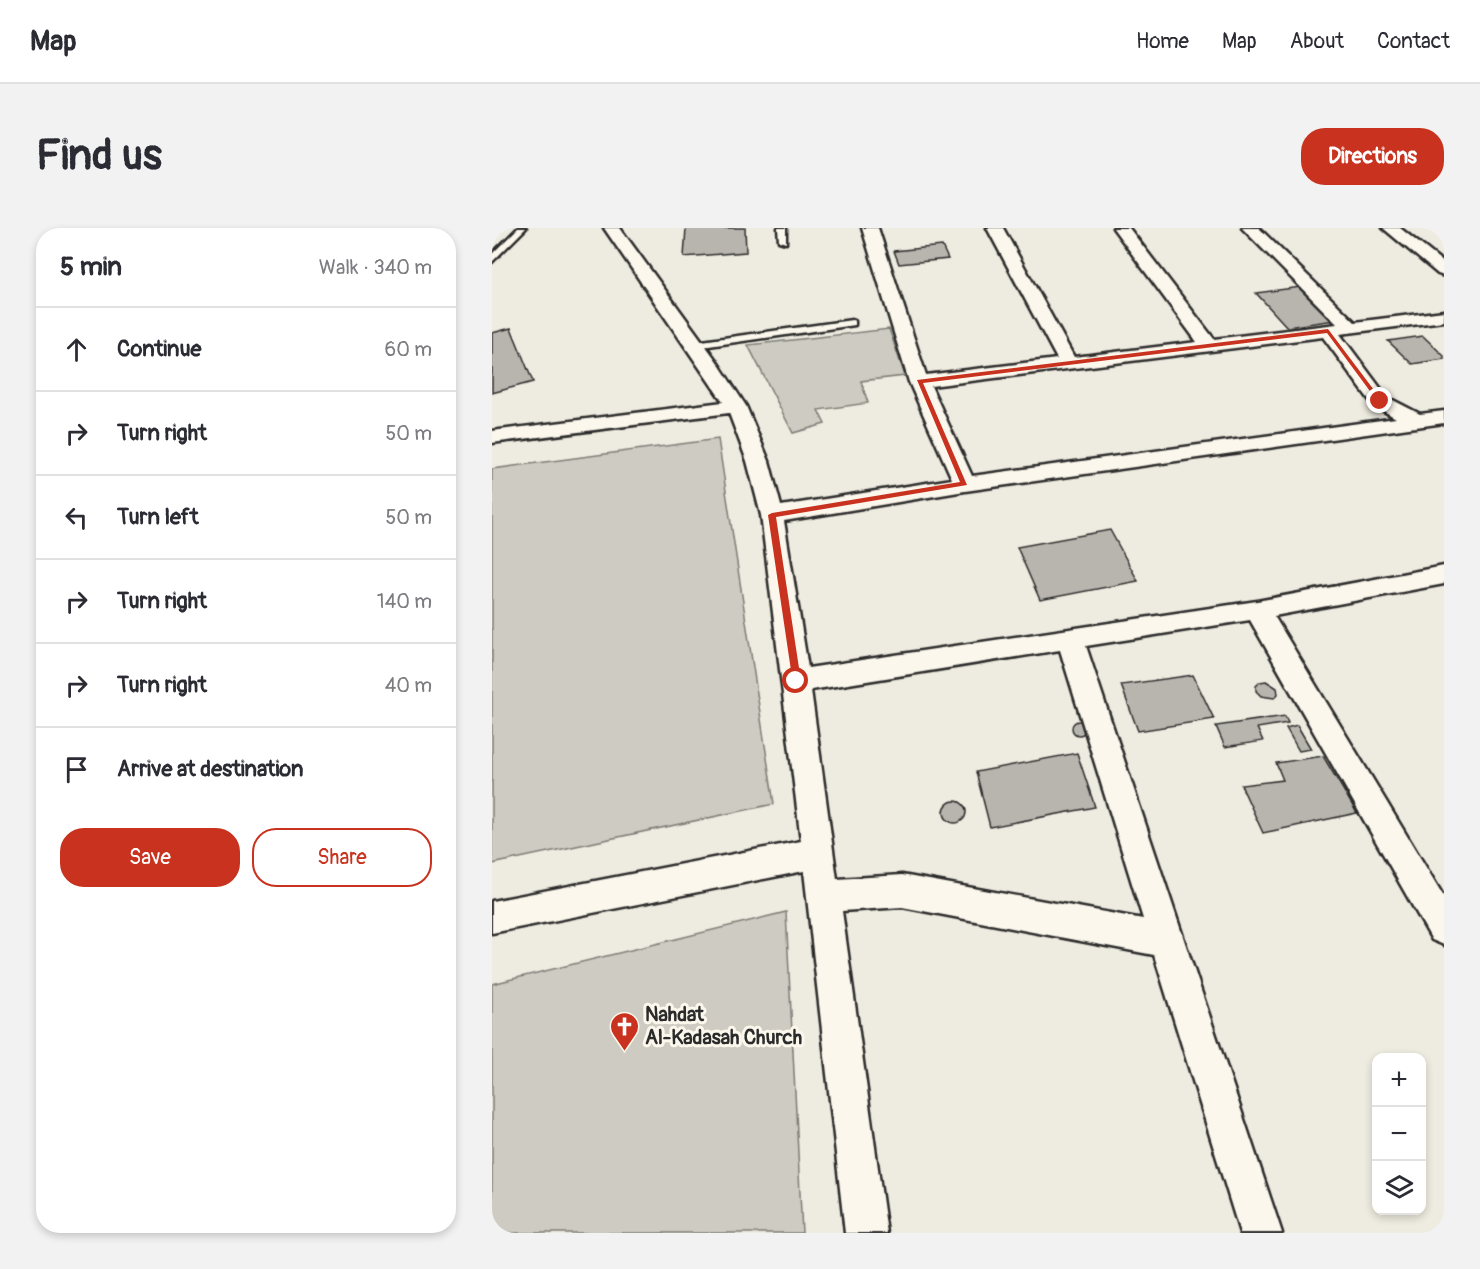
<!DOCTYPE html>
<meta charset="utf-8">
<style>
body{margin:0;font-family:Pangolin,sans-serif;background:#f2f2f3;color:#2b2b33}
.controls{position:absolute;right:18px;bottom:18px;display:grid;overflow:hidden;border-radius:12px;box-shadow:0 3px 9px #0003}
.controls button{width:54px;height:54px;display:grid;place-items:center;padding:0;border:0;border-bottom:2px solid #e1e1e2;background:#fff;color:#2b2b33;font:30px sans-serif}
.stop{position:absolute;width:18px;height:18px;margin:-14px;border:4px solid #c8321e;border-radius:50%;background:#fff}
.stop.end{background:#c8321e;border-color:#fff;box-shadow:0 2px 6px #0008}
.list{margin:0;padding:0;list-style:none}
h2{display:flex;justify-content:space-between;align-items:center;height:78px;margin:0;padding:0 24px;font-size:26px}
h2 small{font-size:20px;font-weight:400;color:#7c7c81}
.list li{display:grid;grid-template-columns:39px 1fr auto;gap:18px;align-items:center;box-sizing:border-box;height:84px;padding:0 24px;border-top:2px solid #e1e1e2}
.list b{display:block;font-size:22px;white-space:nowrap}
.list em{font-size:20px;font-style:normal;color:#7c7c81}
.actions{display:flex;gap:12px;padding:18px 24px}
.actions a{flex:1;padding:14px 0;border:2px solid #c8321e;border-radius:24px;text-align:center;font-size:21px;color:#c8321e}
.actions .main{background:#c8321e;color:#fff}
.icon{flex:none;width:33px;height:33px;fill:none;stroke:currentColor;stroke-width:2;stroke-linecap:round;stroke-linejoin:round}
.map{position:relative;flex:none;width:952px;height:1005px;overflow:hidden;border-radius:24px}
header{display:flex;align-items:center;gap:36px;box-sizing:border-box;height:84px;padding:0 30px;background:#fff;border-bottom:2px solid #e1e1e2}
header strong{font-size:28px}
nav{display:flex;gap:33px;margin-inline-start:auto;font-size:21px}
.intro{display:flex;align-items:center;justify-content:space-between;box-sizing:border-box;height:144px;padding:0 36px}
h1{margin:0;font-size:42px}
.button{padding:15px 27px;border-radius:24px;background:#c8321e;color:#fff;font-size:21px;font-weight:700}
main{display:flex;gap:36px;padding:0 36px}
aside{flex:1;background:#fff;border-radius:24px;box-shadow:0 3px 9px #0003}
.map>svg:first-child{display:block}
.green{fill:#cecbc2;stroke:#7c7b76;stroke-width:1.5}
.building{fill:#b8b5ae;stroke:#2b2b2b;stroke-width:1.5}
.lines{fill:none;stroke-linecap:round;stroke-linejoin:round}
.lane-casing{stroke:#2b2b2b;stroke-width:5}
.street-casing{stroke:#2b2b2b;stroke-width:5}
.lane{fill:#fbf7ec;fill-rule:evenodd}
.street{fill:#fbf7ec;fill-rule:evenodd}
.route{fill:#c8321e}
.labels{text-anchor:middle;stroke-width:6;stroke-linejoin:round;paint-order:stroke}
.near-poi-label{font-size:20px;font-weight:bold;fill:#2b2b2b;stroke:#fbf7ec;text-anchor:start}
</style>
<header>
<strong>Map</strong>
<nav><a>Home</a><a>Map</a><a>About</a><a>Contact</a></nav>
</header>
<div class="intro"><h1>Find us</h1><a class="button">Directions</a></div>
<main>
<aside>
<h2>5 min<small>Walk · 340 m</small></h2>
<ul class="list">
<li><svg class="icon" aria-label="ahead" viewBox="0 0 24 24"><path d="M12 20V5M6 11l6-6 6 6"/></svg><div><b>Continue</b></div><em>60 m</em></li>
<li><svg class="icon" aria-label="right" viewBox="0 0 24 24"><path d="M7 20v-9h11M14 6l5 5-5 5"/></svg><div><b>Turn right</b></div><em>50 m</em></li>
<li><svg class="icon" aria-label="left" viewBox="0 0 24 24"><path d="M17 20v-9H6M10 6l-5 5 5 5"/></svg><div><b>Turn left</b></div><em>50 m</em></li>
<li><svg class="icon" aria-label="right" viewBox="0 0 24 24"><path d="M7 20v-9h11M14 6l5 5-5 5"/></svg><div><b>Turn right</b></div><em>140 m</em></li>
<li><svg class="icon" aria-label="right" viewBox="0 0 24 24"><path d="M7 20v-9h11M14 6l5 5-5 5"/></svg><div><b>Turn right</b></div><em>40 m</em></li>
<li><svg class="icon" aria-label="arrive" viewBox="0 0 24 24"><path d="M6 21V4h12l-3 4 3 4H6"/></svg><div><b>Arrive at destination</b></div></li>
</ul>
<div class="actions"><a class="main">Save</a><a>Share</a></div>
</aside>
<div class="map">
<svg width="952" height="1005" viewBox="0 0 952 1005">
<rect width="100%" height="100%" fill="#eeebe0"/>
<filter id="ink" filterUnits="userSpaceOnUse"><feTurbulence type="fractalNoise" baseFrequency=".0167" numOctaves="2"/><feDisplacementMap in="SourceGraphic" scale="12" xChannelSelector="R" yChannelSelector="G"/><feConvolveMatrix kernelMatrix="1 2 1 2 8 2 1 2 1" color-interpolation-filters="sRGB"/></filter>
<g filter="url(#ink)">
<path class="green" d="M397,101L413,148L369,153L376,175L326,182L333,196L301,205L256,117Z
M226,211L282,576L0,636V241Z
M294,684L310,1005H0V756Z"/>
<path class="building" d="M194,0H253L254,24L192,29Z
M450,18L456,31L407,36L402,23Z
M809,59L843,92L795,99L764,65Z
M19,100L41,154L0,165V105Z
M931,108L952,128V131L920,136L896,113Z
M618,302L646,353L548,372L525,319Z
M701,447L722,491L646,503L629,457Z
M774,453L785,460L786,466L782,470L769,468L764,463V458L768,454Z
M793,488L796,495L765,500L771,513L733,519L724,498Z
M580 500a7 7 0 1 1 14 0a7 7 0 1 1-14 0Z
M805,497L819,521L807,523L794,500Z
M585,525L603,579L498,599L484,544Z
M831,528L865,585L771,605L749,557L791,552L784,535Z
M452 584a11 11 0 1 1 22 0a11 11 0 1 1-22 0Z"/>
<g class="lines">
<defs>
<path id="lane" d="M26,0H34L0,34V26Z
M286,0H294V15L287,13Z
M360,92L363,93V97L203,120L198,117L203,114Z"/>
<path id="street" d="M112,0H128L224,132L254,178L277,233L289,278L460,251L417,154L370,0H386L434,147L565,131L495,0H511L582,129L705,114L621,0H637L722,111L845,96L750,0H767L863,94L952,83V93L848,106L895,169L928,186L952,183V195L473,263L292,293L316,440L765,373L952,338V356L782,388L952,669V717L940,712L758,392L594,418L790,1005H748L662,727L410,679L350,683L395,1005H353L312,643L0,705V673L309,613L269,287L255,233L237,185L0,215V203L231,174ZM831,109L881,177L904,190L480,248L439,158ZM568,422L651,691L410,647L345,651L319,462Z
M891,0H908L952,35V48L946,46Z"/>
</defs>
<use href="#lane" class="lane-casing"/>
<use href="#street" class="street-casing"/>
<use href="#lane" class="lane"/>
<use href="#street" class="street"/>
</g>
</g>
<path class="route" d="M836,101L891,174H886L835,105L431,155L475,257L284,289L309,453L307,456H301L276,287L280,285L468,254L425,152Z"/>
<defs>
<symbol id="church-pin" viewBox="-11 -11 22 30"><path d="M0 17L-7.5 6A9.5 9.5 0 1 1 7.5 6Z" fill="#c8321e" stroke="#fbf7ec"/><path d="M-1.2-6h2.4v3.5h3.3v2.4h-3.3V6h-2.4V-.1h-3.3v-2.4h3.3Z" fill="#fff"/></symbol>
</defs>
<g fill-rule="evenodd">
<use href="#church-pin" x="116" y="782" width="33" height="45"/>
</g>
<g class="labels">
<g class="near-poi-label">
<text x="153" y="793">Nahdat<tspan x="153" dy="23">Al-Kadasah Church</tspan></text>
</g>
</g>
</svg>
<div class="controls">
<button>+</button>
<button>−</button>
<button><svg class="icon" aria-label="layers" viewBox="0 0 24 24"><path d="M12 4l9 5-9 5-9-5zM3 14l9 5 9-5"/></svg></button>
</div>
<div class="stop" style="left:304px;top:453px"></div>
<div class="stop end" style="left:888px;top:173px"></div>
</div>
</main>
